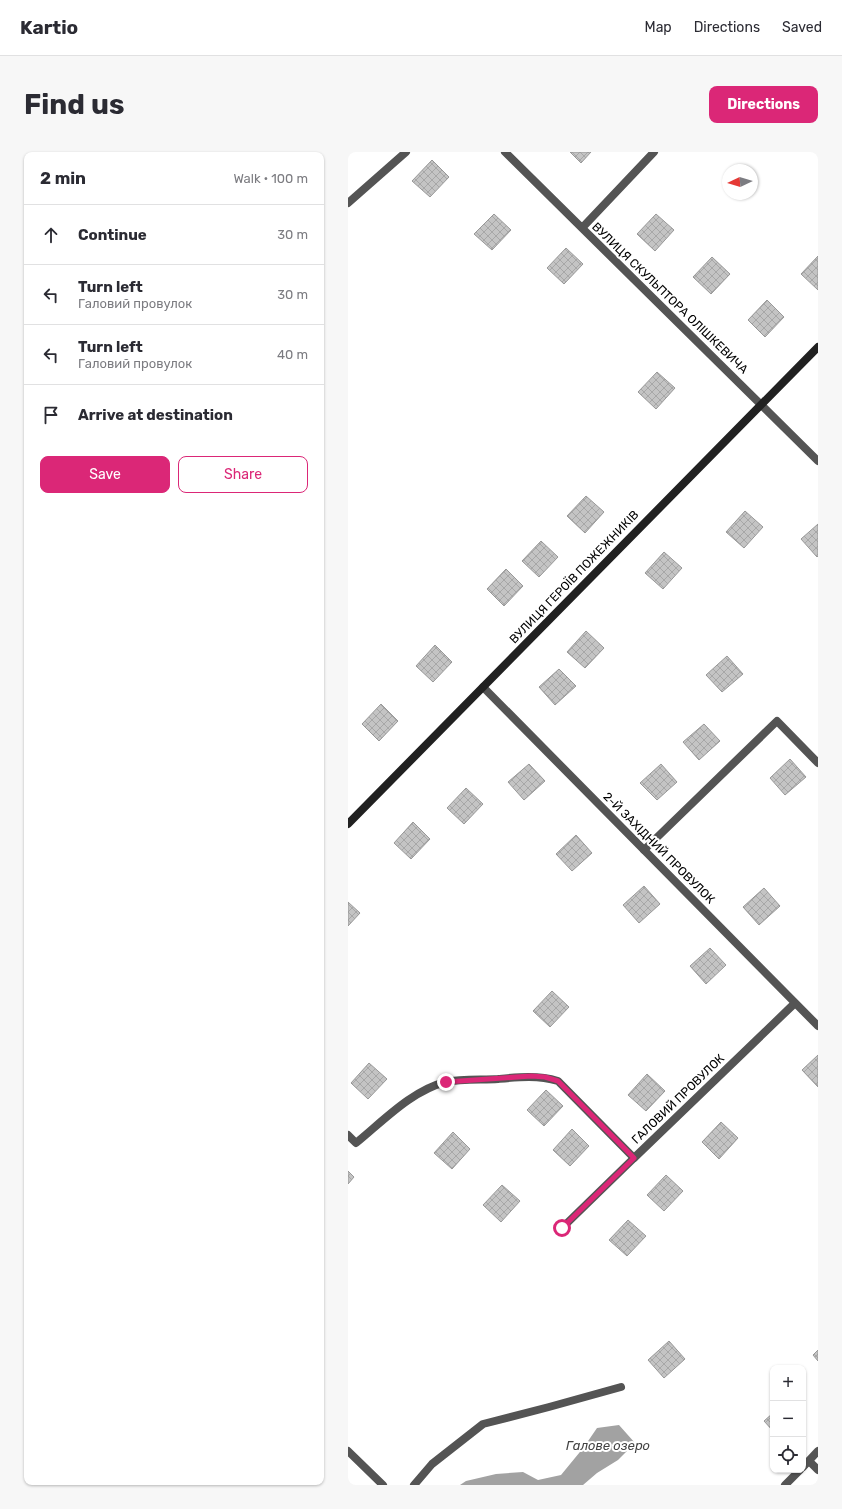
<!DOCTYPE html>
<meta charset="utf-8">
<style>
body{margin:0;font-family:Rubik,sans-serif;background:#f7f7f7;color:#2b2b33}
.controls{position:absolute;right:12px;bottom:12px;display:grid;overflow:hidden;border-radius:8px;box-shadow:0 1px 3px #0004}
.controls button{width:36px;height:36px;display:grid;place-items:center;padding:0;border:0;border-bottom:1px solid #e1e1e2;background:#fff;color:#2b2b33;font:20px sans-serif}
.compass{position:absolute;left:374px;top:12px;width:36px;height:36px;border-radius:50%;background:#fff;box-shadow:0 1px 3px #0004;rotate:266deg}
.stop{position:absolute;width:12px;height:12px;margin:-9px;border:3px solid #db2777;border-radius:50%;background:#fff}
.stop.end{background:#db2777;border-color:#fff;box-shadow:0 1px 4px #0008}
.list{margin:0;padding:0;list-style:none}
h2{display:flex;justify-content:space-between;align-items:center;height:52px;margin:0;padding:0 16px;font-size:17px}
h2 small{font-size:13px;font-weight:400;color:#7c7c81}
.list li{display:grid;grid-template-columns:26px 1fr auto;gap:12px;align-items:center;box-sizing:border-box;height:60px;padding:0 16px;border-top:1px solid #e1e1e2}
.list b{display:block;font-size:15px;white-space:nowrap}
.list p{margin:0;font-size:13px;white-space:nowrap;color:#7c7c81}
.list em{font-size:13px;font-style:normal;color:#7c7c81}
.actions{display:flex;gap:8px;padding:12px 16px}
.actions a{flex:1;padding:9px 0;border:1px solid #db2777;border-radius:8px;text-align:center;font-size:14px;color:#db2777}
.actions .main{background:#db2777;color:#fff}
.icon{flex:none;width:22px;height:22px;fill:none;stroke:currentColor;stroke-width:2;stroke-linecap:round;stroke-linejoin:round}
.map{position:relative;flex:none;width:470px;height:1333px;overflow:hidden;border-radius:8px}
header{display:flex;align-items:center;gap:24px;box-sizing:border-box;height:56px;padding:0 20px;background:#fff;border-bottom:1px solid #e1e1e2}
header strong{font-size:19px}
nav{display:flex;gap:22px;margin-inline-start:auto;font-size:14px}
.intro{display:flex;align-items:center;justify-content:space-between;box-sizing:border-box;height:96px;padding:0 24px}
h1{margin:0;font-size:28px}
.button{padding:10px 18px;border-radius:8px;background:#db2777;color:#fff;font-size:14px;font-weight:700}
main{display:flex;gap:24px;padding:0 24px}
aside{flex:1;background:#fff;border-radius:8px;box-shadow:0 1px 3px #0004}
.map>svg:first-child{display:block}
.water{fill:#a2a2a2}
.building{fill:url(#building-cross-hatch);stroke:#989898}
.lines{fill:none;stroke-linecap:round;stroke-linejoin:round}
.lane{stroke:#545454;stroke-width:8}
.street{stroke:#545454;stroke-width:8}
.secondary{stroke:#212121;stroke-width:8}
.route{stroke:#db2777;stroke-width:5}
.labels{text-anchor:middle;stroke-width:4;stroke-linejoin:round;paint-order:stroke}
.street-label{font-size:12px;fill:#000;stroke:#fff}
.water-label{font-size:13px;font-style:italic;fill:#434343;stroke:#fff}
</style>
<header>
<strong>Kartio</strong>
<nav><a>Map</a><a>Directions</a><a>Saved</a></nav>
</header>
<div class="intro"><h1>Find us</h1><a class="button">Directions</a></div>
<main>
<aside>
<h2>2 min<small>Walk · 100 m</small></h2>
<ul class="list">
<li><svg class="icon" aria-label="ahead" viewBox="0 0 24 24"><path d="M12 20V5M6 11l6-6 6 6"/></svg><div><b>Continue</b></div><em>30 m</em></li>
<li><svg class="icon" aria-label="left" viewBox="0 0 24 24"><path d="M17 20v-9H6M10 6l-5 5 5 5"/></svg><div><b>Turn left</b><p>Галовий провулок</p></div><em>30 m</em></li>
<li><svg class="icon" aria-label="left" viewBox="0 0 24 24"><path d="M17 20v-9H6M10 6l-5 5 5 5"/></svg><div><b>Turn left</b><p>Галовий провулок</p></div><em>40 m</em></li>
<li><svg class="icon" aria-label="arrive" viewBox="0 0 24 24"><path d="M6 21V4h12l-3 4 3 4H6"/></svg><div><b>Arrive at destination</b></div></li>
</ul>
<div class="actions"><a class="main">Save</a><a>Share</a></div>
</aside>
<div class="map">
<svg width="470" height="1333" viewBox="0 0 470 1333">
<defs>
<pattern id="building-cross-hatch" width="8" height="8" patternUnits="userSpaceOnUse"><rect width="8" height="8" fill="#c4c4c4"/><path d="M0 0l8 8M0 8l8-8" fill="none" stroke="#a7a7a7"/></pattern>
</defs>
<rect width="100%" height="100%" fill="#fff"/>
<path class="water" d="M271,1273L287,1291L270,1308L249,1321L235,1333H112L118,1329L148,1322L175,1320L190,1328L213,1323L236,1295L249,1276Z"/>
<path class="building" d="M222,0H243L233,11Z
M84,8L101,25L82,45L64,29Z
M146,62L163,78L144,98L126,82Z
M308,62L326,78L307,99L289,82Z
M218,96L235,112L216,132L199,116Z
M470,104V138L453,122Z
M364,105L382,122L363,142L345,125Z
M419,148L436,165L417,185L400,168Z
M309,220L327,236L308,257L290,240Z
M238,344L256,360L237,381L219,364Z
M397,359L415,375L396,396L378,380Z
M470,372V404L469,405L453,387Z
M193,389L210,405L191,425L174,409Z
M316,400L334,416L315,437L297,421Z
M158,417L175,434L156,454L139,437Z
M238,479L256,496L237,516L219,500Z
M87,493L104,510L85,530L68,514Z
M379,504L395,522L374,540L358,523Z
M211,517L228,534L207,553L191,535Z
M33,552L50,569L31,589L14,572Z
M356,572L372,589L351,608L335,590Z
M442,607L458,625L437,643L422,626Z
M181,612L197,629L176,648L160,630Z
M313,612L329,630L309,648L292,631Z
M118,636L135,652L116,672L99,656Z
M65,670L82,687L63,707L46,691Z
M228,683L244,701L224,719L208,702Z
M296,734L312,752L291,771L275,753Z
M416,736L432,754L411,773L395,755Z
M0,750L12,761L0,774Z
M362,796L378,813L358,832L342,814Z
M204,839L221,855L202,875L185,859Z
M470,903V935L454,918Z
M21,911L39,927L20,947L3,931Z
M299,922L317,939L298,959L280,943Z
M198,938L215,954L196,974L179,958Z
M373,970L390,986L371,1007L354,990Z
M224,977L241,994L222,1014L205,998Z
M105,980L122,997L104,1017L86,1001Z
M0,1019L6,1025L0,1032Z
M318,1023L335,1039L316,1059L299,1043Z
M154,1033L172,1049L153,1070L135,1053Z
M280,1068L298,1084L279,1104L261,1088Z
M321,1189L337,1207L316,1226L300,1208Z
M470,1198V1209L465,1203Z
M425,1261V1279L416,1269Z"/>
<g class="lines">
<path class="lane" d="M0,51L58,0
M296,698L429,569L470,611
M214,1076L286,1006
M66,1333L84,1312L135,1272L201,1255L273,1235"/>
<path class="street" d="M157,0L470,309
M234,76L306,0
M135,535L470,874
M0,983L8,991C34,970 64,938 98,930C113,927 134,928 150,927C171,925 190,923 210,929L286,1006L447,851
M0,1299L35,1333
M461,1309L470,1318
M455,1315L470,1299
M437,1333L452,1318"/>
<path class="secondary" d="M0,672L470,195"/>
</g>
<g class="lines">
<path class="route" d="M98,930L183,924L197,925L210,929L286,1006L214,1076"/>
</g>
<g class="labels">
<g class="street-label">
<text transform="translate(322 146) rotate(44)" y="4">ВУЛИЦЯ СКУЛЬПТОРА ОЛІШКЕВИЧА</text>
<text transform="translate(226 425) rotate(-46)" y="4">ВУЛИЦЯ ГЕРОЇВ ПОЖЕЖНИКІВ</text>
<text transform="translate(311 696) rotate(45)" y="4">2-Й ЗАХІДНИЙ ПРОВУЛОК</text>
<text transform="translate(330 947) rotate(-44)" y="4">ГАЛОВИЙ ПРОВУЛОК</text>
</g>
<g class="water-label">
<text x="260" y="1298">Галове озеро</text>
</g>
</g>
</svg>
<div class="controls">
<button>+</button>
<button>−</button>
<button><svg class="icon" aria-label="locate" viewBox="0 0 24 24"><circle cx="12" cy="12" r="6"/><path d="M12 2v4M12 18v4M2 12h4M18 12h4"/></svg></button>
</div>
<svg class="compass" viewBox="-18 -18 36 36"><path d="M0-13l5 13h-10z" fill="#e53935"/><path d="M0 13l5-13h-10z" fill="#7c7c81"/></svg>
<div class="stop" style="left:214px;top:1076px"></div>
<div class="stop end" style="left:98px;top:930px"></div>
</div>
</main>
